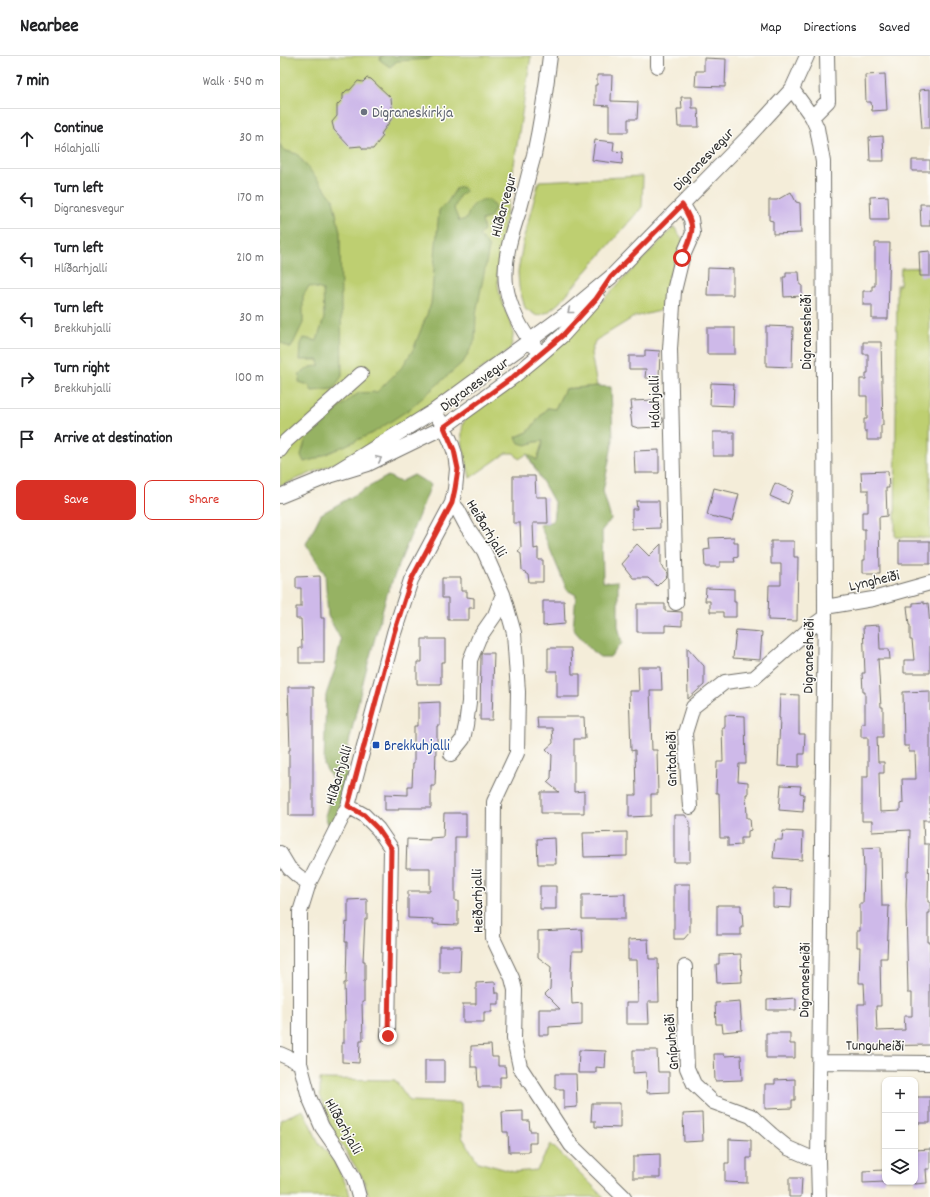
<!DOCTYPE html>
<meta charset="utf-8">
<style>
body{margin:0;font-family:Dekko,sans-serif;background:#f6f6f6;color:#202124}
.controls{position:absolute;right:12px;bottom:12px;display:grid;overflow:hidden;border-radius:8px;box-shadow:0 1px 3px #0004}
.controls button{width:36px;height:36px;display:grid;place-items:center;padding:0;border:0;border-bottom:1px solid #e0e0e0;background:#fff;color:#202124;font:20px sans-serif}
.stop{position:absolute;width:12px;height:12px;margin:-9px;border:3px solid #d93025;border-radius:50%;background:#fff}
.stop.end{background:#d93025;border-color:#fff;box-shadow:0 1px 4px #0008}
.list{margin:0;padding:0;list-style:none}
h2{display:flex;justify-content:space-between;align-items:center;height:52px;margin:0;padding:0 16px;font-size:17px}
h2 small{font-size:13px;font-weight:400;color:#757577}
.list li{display:grid;grid-template-columns:26px 1fr auto;gap:12px;align-items:center;box-sizing:border-box;height:60px;padding:0 16px;border-top:1px solid #e0e0e0}
.list b{display:block;font-size:15px;white-space:nowrap}
.list p{margin:0;font-size:13px;white-space:nowrap;color:#757577}
.list em{font-size:13px;font-style:normal;color:#757577}
.actions{display:flex;gap:8px;padding:12px 16px}
.actions a{flex:1;padding:9px 0;border:1px solid #d93025;border-radius:8px;text-align:center;font-size:14px;color:#d93025}
.actions .main{background:#d93025;color:#fff}
.icon{flex:none;width:22px;height:22px;fill:none;stroke:currentColor;stroke-width:2;stroke-linecap:round;stroke-linejoin:round}
.map{position:relative;flex:none;width:650px;height:1141px;overflow:hidden}
header{display:flex;align-items:center;gap:24px;box-sizing:border-box;height:56px;padding:0 20px;background:#fff;border-bottom:1px solid #e0e0e0}
header strong{font-size:19px}
nav{display:flex;gap:22px;margin-inline-start:auto;font-size:14px}
main{display:flex}
aside{flex:1;background:#fff}
.map>svg:first-child{display:block}
.green{fill:#becf71;stroke:#747d4e}
.forest{fill:#96b263;stroke:#606e47}
.building{fill:#ceb9e9}
.lines{fill:none;stroke-linecap:round;stroke-linejoin:round}
.minor-casing{stroke:#716f68;stroke-width:16}
.minor{stroke:#fff;stroke-width:14}
.oneway{stroke:#a0a0a0}
.route{stroke:#d93025;stroke-width:5}
.worship-dot{fill:#6b7280;stroke:#fdfcf7;stroke-width:1.5}
.transit-dot{fill:#1a4fb4;stroke:#fdfcf7;stroke-width:1.5}
.labels{text-anchor:middle;stroke-width:3;stroke-linejoin:round;paint-order:stroke}
.worship-label{font-size:15px;fill:#5b616d;stroke:#fdfcf7;text-anchor:start}
.street-label{font-size:15px;fill:#2b2b2b;stroke:#fdfcf7}
.transit-label{font-size:15px;fill:#164399;stroke:#fdfcf7;text-anchor:start}
</style>
<header>
<strong>Nearbee</strong>
<nav><a>Map</a><a>Directions</a><a>Saved</a></nav>
</header>
<main>
<aside>
<h2>7 min<small>Walk · 540 m</small></h2>
<ul class="list">
<li><svg class="icon" aria-label="ahead" viewBox="0 0 24 24"><path d="M12 20V5M6 11l6-6 6 6"/></svg><div><b>Continue</b><p>Hólahjalli</p></div><em>30 m</em></li>
<li><svg class="icon" aria-label="left" viewBox="0 0 24 24"><path d="M17 20v-9H6M10 6l-5 5 5 5"/></svg><div><b>Turn left</b><p>Digranesvegur</p></div><em>170 m</em></li>
<li><svg class="icon" aria-label="left" viewBox="0 0 24 24"><path d="M17 20v-9H6M10 6l-5 5 5 5"/></svg><div><b>Turn left</b><p>Hlíðarhjalli</p></div><em>210 m</em></li>
<li><svg class="icon" aria-label="left" viewBox="0 0 24 24"><path d="M17 20v-9H6M10 6l-5 5 5 5"/></svg><div><b>Turn left</b><p>Brekkuhjalli</p></div><em>30 m</em></li>
<li><svg class="icon" aria-label="right" viewBox="0 0 24 24"><path d="M7 20v-9h11M14 6l5 5-5 5"/></svg><div><b>Turn right</b><p>Brekkuhjalli</p></div><em>100 m</em></li>
<li><svg class="icon" aria-label="arrive" viewBox="0 0 24 24"><path d="M6 21V4h12l-3 4 3 4H6"/></svg><div><b>Arrive at destination</b></div></li>
</ul>
<div class="actions"><a class="main">Save</a><a>Share</a></div>
</aside>
<div class="map">
<svg width="650" height="1141" viewBox="0 0 650 1141">
<rect width="100%" height="100%" fill="#fdfcf7"/>
<filter id="ink" filterUnits="userSpaceOnUse"><feTurbulence type="fractalNoise" baseFrequency=".025" numOctaves="2"/><feDisplacementMap in="SourceGraphic" scale="8" xChannelSelector="R" yChannelSelector="G"/><feConvolveMatrix kernelMatrix="1 2 1 2 8 2 1 2 1" color-interpolation-filters="sRGB"/></filter>
<filter id="wash" filterUnits="userSpaceOnUse"><feTurbulence type="fractalNoise" baseFrequency=".012" numOctaves="4" result="noise"/><feDisplacementMap in="SourceGraphic" scale="16" xChannelSelector="R" yChannelSelector="G"/><feGaussianBlur stdDeviation="0.9" result="paint"/><feColorMatrix in="noise" values="0 0 0 0 0 0 0 0 0 0 0 0 0 0 0 0 0 1.4 0 .05"/><feComposite in="paint" operator="in"/></filter>
<g filter="url(#wash)">
<rect width="100%" height="100%" fill="#f4edd9"/>
<path class="green" d="M0,0H251L217,217C218,225 218,234 221,242C226,263 239,269 230,293L133,362L65,403L0,430Z
M363,120L362,151L279,247L268,256L257,260L245,252L239,231L238,216L244,181L259,125Z
M394,171L403,184L387,226L380,255L354,261L315,285L311,297L317,330L285,333L275,353L267,352L248,376L236,381L246,389L255,386L263,385L257,404L247,398L239,403L234,397H226L190,422C187,405 176,377 186,362L320,247Z
M650,211V482L615,481L617,229H620L621,212Z
M40,1023L115,1024L130,1045L181,1047L182,1081L198,1106L234,1116L257,1114L271,1088L324,1141H89L84,1124L51,1072L40,1039Z
M23,1054L39,1087L54,1105L68,1132L70,1141H0V1064Z"/>
<path class="forest" d="M101,0H153L149,3L117,5L110,11L100,4Z
M0,88L3,94L17,98L53,143L60,176L62,320L53,333L32,335L29,329L19,326L20,318L30,311L39,310V304H20L21,288L24,282L37,285L44,262L43,234L29,230L23,240V267L11,292L0,286V159H1L0,150Z
M177,131H182L186,135L179,140L174,153L179,165L186,163C192,150 193,144 210,144L215,152L210,162L202,164L204,174L199,180L205,185L209,192L196,258L195,284L184,305L131,352L93,377L35,403L24,406L21,399L27,379L70,343L79,337L97,336L122,311L133,294L151,248L159,154L167,147Z
M317,330L331,331L333,384L323,435L331,463L322,474L323,526L338,525V570L342,587L330,601H320L312,595L293,573L296,539L287,534L260,469L273,465L275,448L247,398L257,404L263,385L255,386L246,389L239,387L236,381L248,376L267,352L275,353L285,333Z
M134,419L151,429L107,538L84,622L66,699L69,729L53,767L48,768L45,760L55,728L44,709L46,639L55,613L61,584L48,560L45,518L26,488L41,458L108,420L120,426Z"/>
<g id="blocks">
<path class="building" d="M424,2L446,3L445,31L415,30L416,15H424Z
M605,18L607,54L592,55L591,46H586L585,19Z
M317,19H332L331,45L358,46L357,63H348V76H329V50L315,49V29H317Z
M87,22L91,23L111,42L113,61L101,78L103,80L93,93H83L81,90L70,91L54,74L52,66L57,60V49L63,43V38L67,34H70L78,25L83,26Z
M650,33V72H642L639,34Z
M401,41H412V52H418L419,71H398L397,53H402Z
M603,80L604,105H590L589,81Z
M315,84L334,86L333,95L343,96L342,108L312,104Z
M632,104H650V115H632Z
M511,136L516,146L520,147L521,177L493,178V165L489,164V144H497Z
M608,140L609,164H591L590,141Z
M640,148H650V170H641Z
M595,187H610L608,263H592V249H583V235H592V230H595Z
M650,195V220H640L639,196Z
M428,212L453,213V239H427Z
M506,216H519L520,229H522V240L504,241L503,221H506Z
M486,270L513,271L512,311L486,310Z
M427,272H455V298H427Z
M583,286H601L603,369H601V384H587V375H584V363H587V340H580V323H586V317H588V298H583Z
M365,294L380,295L379,322H365L366,313H349V300H365Z
M431,327L454,328L453,350L430,349Z
M375,344L380,347V359L383,363V366L378,371L358,372L352,370L350,353H352L351,345Z
M433,376H454V400H433Z
M379,394V417H355L354,395Z
M608,415L609,432H606L607,460L599,461L600,517H583V504H585V473H582V456H588V434H582L581,416Z
M233,420H255L256,441H267L268,467H253L254,493L258,492V504H263V526H249L248,518L242,514L241,498L238,496L241,492L240,467H233Z
M495,427L513,435L508,448L490,440Z
M434,432L459,438L452,465L427,459Z
M356,445H379L380,472L352,473V453H357Z
M454,481V487H458V501L454,502L455,506H440V511H425L424,494L430,493L429,482Z
M491,485H514V501H518L517,565L488,564L489,529H501V508H491Z
M619,485H650V508H619Z
M357,488L369,500L381,488V510L387,517V520L377,530L368,522H353L342,508L349,500L348,498Z
M40,520L41,562H44V607H19V592H22L21,563H16V551H21V532H16V521Z
M162,522H181V535H187V541L194,542V552H189V564H168V542H162Z
M426,532L454,533V546H456V561H443V556H430V545H425Z
M263,545H284L285,568L263,570Z
M644,546V548L648,547L650,570V617H624V604H634L632,584H630V569H629L627,550H633V547Z
M357,548H385V555L402,556V570L385,569V576H357Z
M599,569L600,593H609L610,603H598L601,651H603V681H597L598,706H604V717H599L600,756L620,755V748L623,747L622,723H636L635,696H629V690H624L623,636L650,635V764H643L644,788H649L648,846H650V857H648V886H650V989L580,990L579,958H578V948H585L584,927H579L580,891H577V875H580V848H583L584,815L583,792L601,791L602,850H609L607,902H600L601,950H596L597,975L625,974L624,960H632V936H628L626,850L627,815H629L630,774L592,776V765H582V721H588V681H581V667H585V636H583L582,617H585L583,570Z
M456,574L482,576L480,604L453,602Z
M142,583H165V606H161V628H137V606H142Z
M407,591L424,610V629L408,643Z
M268,592H291L292,618H300V641H277V615H268Z
M202,597H214L212,664H200L201,599Z
M358,611H381L382,634H370L372,694H377L378,738H371V760L349,761V739H356L355,694L351,695L349,635H359Z
M8,631H33V760H9V694H10Z
M500,638L519,639V678H525L524,698H519V711L498,710L500,662H499Z
M160,646V670H157V692H156L155,730H151V752H119V754H105V738L128,739V730H132L133,707H134V670H138V647Z
M445,659L465,660L466,708H459L458,725L468,726V738H466L467,762H470L471,774L468,775V782H461V789L448,790V782H440L439,737H436L437,706H443L442,671H445Z
M257,661H304L305,683H294V736L304,735V757H261V736H279L267,726L271,722L272,699L266,693L273,687L272,672H258Z
M501,729L521,730L520,737L524,738L523,756L499,754Z
M164,757H186V781H175V845H178V869L153,868V863L128,862V835H150V812H126L127,783L150,784V782L163,781Z
M394,759H405L410,766V806H394Z
M503,775L523,776L522,804L493,802L495,784H502Z
M347,776V800L304,801L303,777Z
M275,782L276,808H258L257,783Z
M394,828H410V876L404,883H394Z
M260,830H276V853H260Z
M493,832L512,833L511,852L493,851Z
M345,838V863H302V839Z
M87,843V863H85L83,905H85V925H84V946H82L83,985H80L79,1007L62,1006V987H64V965H65L64,927H66L67,886H65L66,866L68,867V844Z
M437,849H461V855H462L463,871H461V879H437Z
M302,873L303,895H292L291,918L292,948L302,947V969L269,971V979H259V953H280L265,938L270,933L271,911L258,901V875Z
M368,883L369,903H378L379,946H368L369,968H346V947H358L357,904H348V884Z
M159,890H181L180,916H159Z
M461,898L462,926L437,927L436,908H439V899Z
M215,926L216,937H219V948H212V956H204V966H183V948H196V927Z
M516,942V954H487V944Z
M460,945L462,974L443,976L442,968H436L435,947Z
M486,977H510V988H515V1002H486Z
M211,989L212,1001H218V1010H225L226,1021H220V1031H198L197,1011H191V990Z
M299,994L326,995L325,1012L316,1011V1017H298Z
M353,994H377L378,1016H389V1036L367,1037L366,1016L353,1017Z
M434,998H444L445,1000L461,999L462,1024L435,1025Z
M145,1004H164V1027H145Z
M275,1018H296L297,1051L284,1052V1033H275Z
M515,1023V1044H512V1052L485,1053V1028H495V1024Z
M635,1041H650V1067H635Z
M312,1047H340V1072L315,1071V1065H311Z
M243,1055V1065H249L250,1075H256V1087H249V1096H229L228,1076H223L222,1056Z
M422,1057L423,1085L404,1086L403,1058Z
M449,1083L471,1084V1102H467V1127L445,1126V1107H449Z
M650,1093V1113H646L647,1127L635,1128V1094Z
M380,1098V1122H353V1101H358V1099Z
M605,1114V1126L583,1127V1115Z
M509,1122H522L521,1141H509Z"/>
</g>
</g>
<g filter="url(#ink)">
<use href="#blocks" fill-opacity="0" stroke="#716f68" stroke-width="1"/>
<g class="lines">
<defs>
<path id="minor" d="M378,0V10
M512,33L532,61L537,72L543,106L545,551L538,1105L539,1141
M532,61L548,45L547,0
M255,291C241,274 229,251 226,229C223,202 232,176 240,152C245,134 249,116 254,99C261,66 266,33 270,0
M0,394L6,385L81,318
M49,420L101,388L154,355L290,255L331,221L467,82L512,33L527,0
M0,440L49,420L88,408L164,371L233,321L261,298L283,279L317,241
M172,447L178,454L187,471L204,495L223,538L234,577L238,636L237,697L214,746L213,882L232,922L235,934L234,983L240,1011L291,1089L344,1141
M396,547L390,293L394,235L402,202L413,177L411,163L403,149
M545,551L593,543L650,527
M171,698L183,683L186,669L189,646L190,604L199,582L215,559L223,538
M68,750L84,759L98,773L111,792L108,980
M410,751L405,677L413,651L445,626L474,622L534,569L545,561
M0,797L9,812L18,820L29,827
M405,911V960L407,1012L414,1028L433,1046L471,1060L492,1079L508,1092L538,1105
M0,998L20,1007
M540,1006L650,1007
M79,1141L74,1123L62,1100L42,1071L29,1041L20,1007V856L29,827L68,750L114,577L131,524L172,447L175,433L177,413L175,398L171,386L164,371L154,355"/>
</defs>
<use href="#minor" class="minor-casing"/>
<use href="#minor" class="minor"/>
</g>
<defs><path id="oneway-chevron" d="M-2-3.5L2.5 0L-2 3.5" fill="none" stroke-width="1.6" stroke-linecap="round" stroke-linejoin="round"/></defs>
<g class="oneway">
<use href="#oneway-chevron" transform="translate(290 255) rotate(142)"/>
<use href="#oneway-chevron" transform="translate(99 403) rotate(-25)"/>
</g>
</g>
<g class="lines" filter="url(#ink)">
<path class="route" d="M108,980L111,792L98,773L84,759L68,750L114,577L131,524L172,447L175,433L178,413L174,394L164,371L233,321L283,279L316,243L331,221L402,149C418,173 412,178 402,202"/>
</g>
<circle class="worship-dot" cx="84" cy="56" r="4"/>
<rect class="transit-dot" x="92" y="685" width="8" height="8" rx="2"/>
<g class="labels">
<g class="worship-label">
<text x="92" y="61">Digraneskirkja</text>
</g>
<g class="street-label">
<text transform="translate(423 103) rotate(-46)" y="5">Digranesvegur</text>
<text transform="translate(223 149) rotate(-75)" y="5">Hlíðarvegur</text>
<text transform="translate(526 276) rotate(-90)" y="5">Digranesheiði</text>
<text transform="translate(194 328) rotate(-36)" y="5">Digranesvegur</text>
<text transform="translate(374 346) rotate(-91)" y="5">Hólahjalli</text>
<text transform="translate(207 472) rotate(59)" y="5">Heiðarhjalli</text>
<text transform="translate(594 524) rotate(-13)" y="5">Lyngheiði</text>
<text transform="translate(528 600) rotate(-89)" y="5">Digranesheiði</text>
<text transform="translate(391 703) rotate(-91)" y="5">Gnitaheiði</text>
<text transform="translate(58 719) rotate(-73)" y="5">Hlíðarhjalli</text>
<text transform="translate(197 845) rotate(-91)" y="5">Heiðarhjalli</text>
<text transform="translate(524 924) rotate(-89)" y="5">Digranesheiði</text>
<text transform="translate(391 986) rotate(-95)" y="5">Gnípuheiði</text>
<text transform="translate(595 989) rotate(1)" y="5">Tunguheiði</text>
<text transform="translate(64 1070) rotate(61)" y="5">Hlíðarhjalli</text>
</g>
<g class="transit-label">
<text x="104" y="694">Brekkuhjalli</text>
</g>
</g>
</svg>
<div class="controls">
<button>+</button>
<button>−</button>
<button><svg class="icon" aria-label="layers" viewBox="0 0 24 24"><path d="M12 4l9 5-9 5-9-5zM3 14l9 5 9-5"/></svg></button>
</div>
<div class="stop" style="left:402px;top:202px"></div>
<div class="stop end" style="left:108px;top:980px"></div>
</div>
</main>
